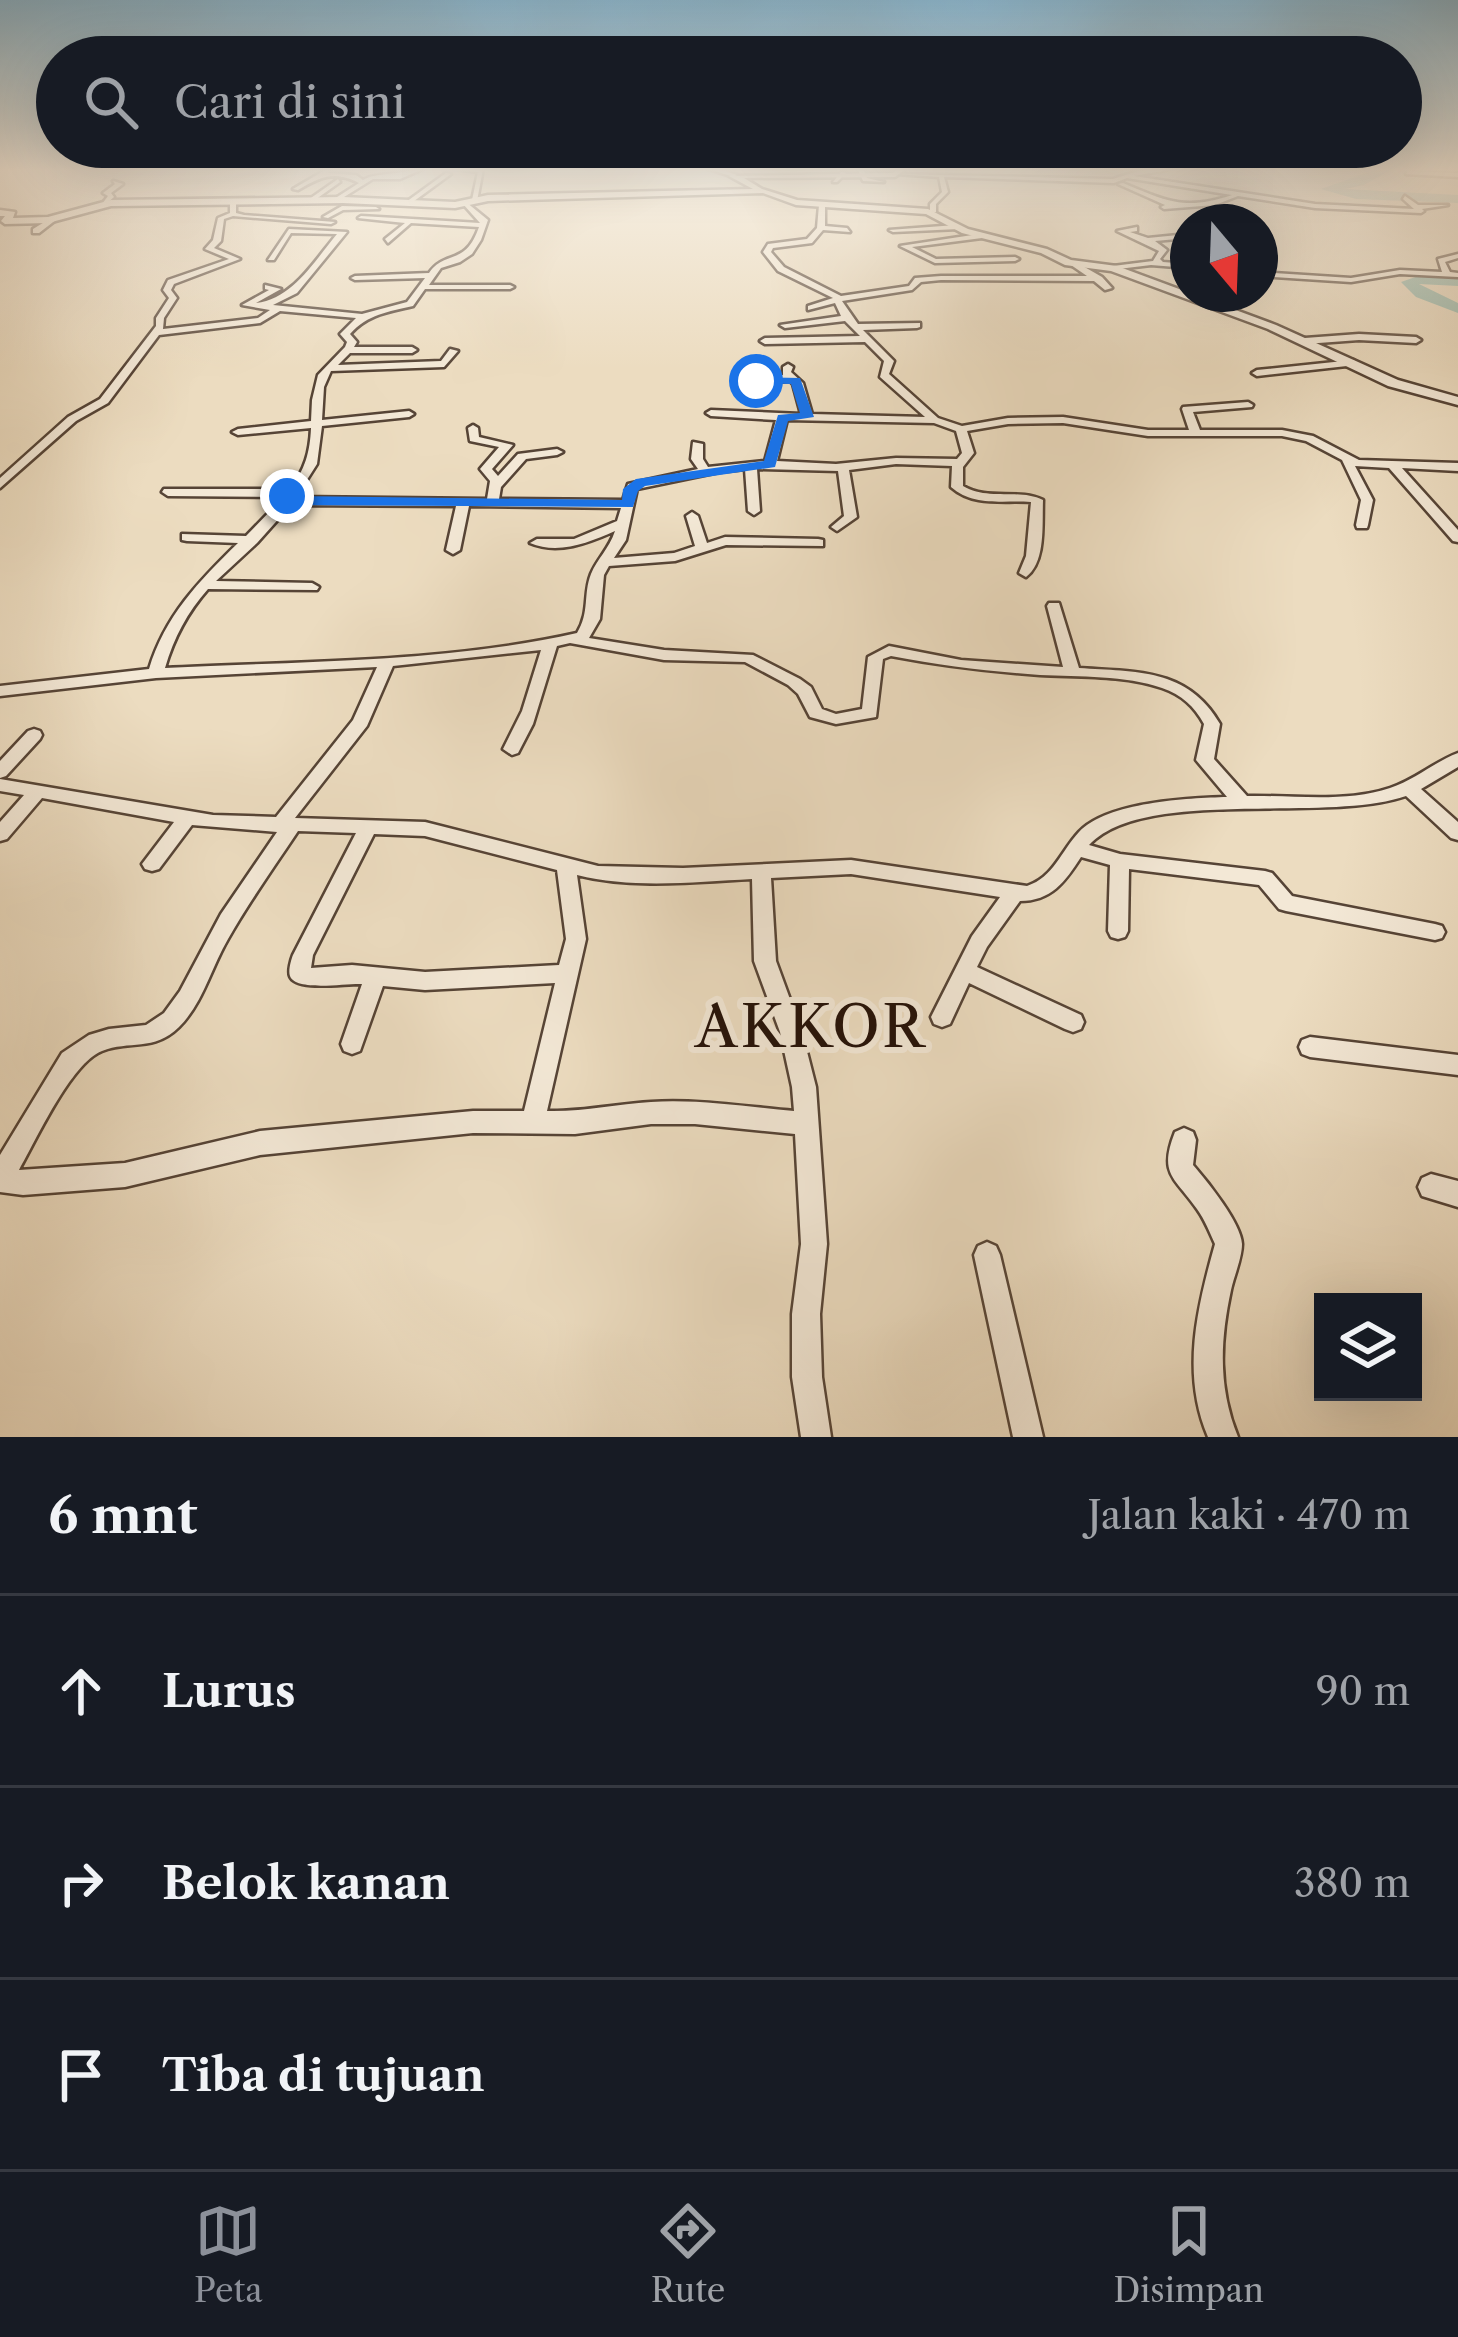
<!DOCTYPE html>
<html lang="id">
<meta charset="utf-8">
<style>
body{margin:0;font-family:"Libre Caslon Text",serif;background:#20242c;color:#f1f3f6}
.controls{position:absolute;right:36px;bottom:36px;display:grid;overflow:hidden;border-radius:0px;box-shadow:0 12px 48px #0002}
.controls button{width:108px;height:108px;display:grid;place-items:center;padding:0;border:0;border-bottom:3px solid #363941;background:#171b24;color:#f1f3f6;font:60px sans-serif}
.compass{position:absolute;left:1170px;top:204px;width:108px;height:108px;border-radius:50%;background:#171b24;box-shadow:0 12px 48px #0002;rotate:161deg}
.stop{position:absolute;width:36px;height:36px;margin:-27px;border:9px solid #1a73e8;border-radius:50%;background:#fff}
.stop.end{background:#1a73e8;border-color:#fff;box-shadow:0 3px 12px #0008}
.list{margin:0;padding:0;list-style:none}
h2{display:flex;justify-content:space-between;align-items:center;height:156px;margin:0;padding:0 48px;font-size:51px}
h2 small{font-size:39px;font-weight:400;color:#9ea1a6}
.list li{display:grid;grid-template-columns:78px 1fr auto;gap:36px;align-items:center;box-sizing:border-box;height:192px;padding:0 48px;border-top:3px solid #363941}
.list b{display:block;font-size:45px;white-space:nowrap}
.list em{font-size:39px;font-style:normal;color:#9ea1a6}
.icon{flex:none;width:66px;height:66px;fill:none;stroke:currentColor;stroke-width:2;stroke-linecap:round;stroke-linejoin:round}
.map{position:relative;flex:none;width:1458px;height:1437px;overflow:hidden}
.search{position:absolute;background:#171b24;box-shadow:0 12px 48px #0002;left:36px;right:36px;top:36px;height:132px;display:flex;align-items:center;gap:30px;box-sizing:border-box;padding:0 42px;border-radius:66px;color:#9ea1a6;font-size:45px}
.sheet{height:732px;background:#171b24}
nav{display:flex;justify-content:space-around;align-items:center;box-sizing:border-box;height:168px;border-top:3px solid #363941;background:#171b24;font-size:33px;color:#9ea1a6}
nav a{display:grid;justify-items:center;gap:6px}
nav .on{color:#8c9099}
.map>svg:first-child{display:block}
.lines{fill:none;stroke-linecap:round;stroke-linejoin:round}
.river{fill:#99bcb0;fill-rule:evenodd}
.minor-casing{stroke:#564436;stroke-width:5}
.tertiary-casing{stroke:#564436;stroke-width:5}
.minor{fill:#f3e8d6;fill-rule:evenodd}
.tertiary{fill:#f3e8d6;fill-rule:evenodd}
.route{fill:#1a73e8}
.labels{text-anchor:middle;stroke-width:12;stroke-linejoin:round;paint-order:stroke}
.near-quarter-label{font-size:57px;letter-spacing:3px;fill:#241108;stroke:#f3e8d6}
</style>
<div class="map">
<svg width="1458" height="1437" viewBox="0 0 1458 1437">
<rect width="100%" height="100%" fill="#ecdcc0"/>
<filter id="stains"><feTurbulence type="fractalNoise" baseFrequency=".00167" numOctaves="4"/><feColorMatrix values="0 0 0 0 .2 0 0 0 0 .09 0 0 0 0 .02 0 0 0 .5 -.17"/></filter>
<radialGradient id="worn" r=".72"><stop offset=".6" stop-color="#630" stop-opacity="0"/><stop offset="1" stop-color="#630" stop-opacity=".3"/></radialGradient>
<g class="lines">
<path class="river" d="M1380,168H1394L1364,185L1345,189L1458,195V203L1356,199L1321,189Z
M1427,273L1458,278V286L1419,284L1458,303V313L1416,297L1401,282Z"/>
<defs>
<path id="minor" d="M416,168H425L400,179H373L336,202L334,199L359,183C334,170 320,177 298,190L293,189L327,169L330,171L328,173L356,175L363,180C376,172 398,176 416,168Z
M446,168L483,169L477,201L472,200L478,172Z
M706,168H716L737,175L734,177Z
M857,168H863L867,178L884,182L863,181Z
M1157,168H1176L1134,176L1315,204L1414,209L1403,199L1405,196L1418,205H1448L1422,209L1424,211L1421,213L1315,208L1238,196L1215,205L1164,209L1161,207L1165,205L1118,184L1123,183C1166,201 1185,211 1232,195L1127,178L1114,183L944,177L948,192L936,204V212L928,214L925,212L930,210V204L942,192L939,177L897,174L1113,179L1138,171Z
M1408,171L1458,173V177L1406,174Z
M841,172L846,173L837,182H833Z
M446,173L451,174L410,204H406V202Z
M338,179L340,182L312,202H308V200Z
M113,181L123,184L111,193L114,197L106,204H102L108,196L103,193L115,184Z
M233,202L236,204V213L244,215L335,222L331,224L233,216L224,219L221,241L214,248L240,259L174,284L171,290L177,298L164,318L163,329L258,318L270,310L242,305L269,290L265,289V285L281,289L256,303C293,299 315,260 337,234L291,233L274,260H268L289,229L347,232L297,293L273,305L362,314L407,302L425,278L355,280L351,278L355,276L429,273C446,249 465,267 479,227L411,223L388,243L385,239L405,223L358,218L361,216L480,223L463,204L466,202L488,220L481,240L472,254L460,262L441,268L429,285H510L514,287L510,289H425L413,306C388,312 368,314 350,334L357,342L354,347H412L417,350L412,353H350L338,365L441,361L450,349L458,351L444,367L331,371L324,387L322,420L409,411L414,414L409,417L322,426L317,464L296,497L487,499L490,481L480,469L499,447L470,441L468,428L473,425L478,428L479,437L513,445L492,469L498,476L518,454L557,449L563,452L557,455L526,459L501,487L499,499L623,500L628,484L698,469L691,459L693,442L703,444V459L708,467L765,461L776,420L711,416L706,413L711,410L801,414L793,384L790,381L761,383L751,388L746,385L754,378L783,375V367L788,364L793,367L791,372L803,383L812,414L925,417L880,377L884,361L865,342L765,344L760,341L765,338L860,336L845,321L785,328L780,325L841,316L835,303L808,310V306L833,298L778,271L763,252L768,244L807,239L817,228L819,205L822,203L825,205V226L847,228L850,232L823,230L812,243L773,248L771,252L784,267L841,296L909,286L915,278L941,276H1087L1071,265L1074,261L1102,277L1112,288L1105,290L1094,281L941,280L921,282L912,290L842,301L858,324L920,323V327L917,328L863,330L894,361L889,374L938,418L962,426L1008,418L1063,417L1148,430H1189L1182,409L1183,407L1248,402L1253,405L1252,407L1193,412L1200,430H1282L1313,436L1359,460L1458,463V471L1402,468L1458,530V542L1453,541L1389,468L1355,466L1373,500L1368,525L1367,528H1357L1356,525L1361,500L1342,460L1306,441L1282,436H1148L1063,423L1008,424L967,431L974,453L963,467V486C988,501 1018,488 1043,500C1042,525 1046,562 1026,577L1019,573L1026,556L1031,502C1002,500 974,507 951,487L952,466L896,464L849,470L857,517L837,531L831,527L844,516L838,471L757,469L760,511L754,515L748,511L745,469L719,472L637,489L626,540L614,558L674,553L695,546L686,516L692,512L698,516L707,543L725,537L818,539L823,540V546L726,545L675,561L609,566L604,575L600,619L589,638L664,650L753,655L800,679L811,687L822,709L836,714L862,709L868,657L889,646L961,660L1063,667L1047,606L1049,603H1059L1079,668C1136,672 1188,668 1220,724L1214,759L1247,796C1293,795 1346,803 1390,788C1415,780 1434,762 1458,753V767L1421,789L1458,822V840L1451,838L1406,796C1326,824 1144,786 1089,845L1120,854L1265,871L1272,873L1292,896L1435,924L1442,926L1445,932L1442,938L1435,940L1286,911L1279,909L1259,885L1129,869L1128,931L1125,937L1118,939L1111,937L1108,931L1110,865L1081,857C1065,882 1051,901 1020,901L987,947L977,967L1081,1015L1084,1022L1081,1029L1073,1032L1065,1029L969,983L950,1024L942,1027L934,1024L931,1017L972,936L1000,897L851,874L771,878L776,961L802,1032L816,1087L827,1244L820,1314L822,1377L831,1437H801L792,1377V1314L801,1244L795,1134L695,1124H651L575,1134L473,1133L260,1155L125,1187L23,1195L0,1192V1155L62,1053L89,1035L109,1029L146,1025L164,1013L180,991L221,914L277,832L192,825L159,869L152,871L145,869L142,864L174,822L42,798L7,839L0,841V822L24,795L0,791V779L213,815L276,817L353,720L377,667L156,678L0,696V686L149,669C165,616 199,581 238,543L187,541L182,540V534L246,536L278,503L279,498L284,497L168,496L162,492L164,489H290C305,470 310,452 311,428L238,435L232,432L238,429L311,421L312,400L318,375L345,347L347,342L340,334L356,318L280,311L260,323L159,335L108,403L76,421L0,488V478L68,417L100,399L156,326V318L169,298L163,290L168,280L229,259L205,249L213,240L218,218L230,213V204ZM787,420L934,423L956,431L962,453L957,459L896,458L836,464L777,461ZM291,505L456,506L446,550L453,554L460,550L469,506L621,508L617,521L574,539H537L530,543C558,555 588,543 615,531C609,549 597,559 591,574C583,594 590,612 577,633C444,663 302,661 165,668C174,637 187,613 208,589L317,590L319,587L312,583L216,581L257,543ZM570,643L664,660L745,662L788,685L798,694L810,717L836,724L876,717L883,659L891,656C943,666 987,671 1040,675C1080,677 1125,675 1162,688C1182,695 1194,706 1204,724L1196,760L1227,797C1188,798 1107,802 1079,832C1061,851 1054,877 1027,886L851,860L683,868L598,866L425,822L295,818L367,726L393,666L541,650L522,711L503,749L512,755L518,753L533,724L557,646ZM298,831L356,833L293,955C291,960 288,971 290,976C296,992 346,983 362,984L341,1044L344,1051L352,1054L360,1051L383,986L425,990L555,983L524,1111H473L260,1131L125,1163L19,1170C36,1140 71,1063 102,1051C129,1040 154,1052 179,1027C203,1003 211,968 228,939C249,902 274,867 298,831ZM374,834L425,836L557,870L566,939L559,965L425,972L352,965L311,968L313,955ZM577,875C632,889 695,882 752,879L754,961L780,1032L792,1087L794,1111C747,1107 699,1099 651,1102C616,1104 583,1112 547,1111L586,939Z
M342,206L376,207L379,209L343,210L328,218L323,217Z
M51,218L57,219L39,233H33V229Z
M956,225L959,229L893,232L889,230Z
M1137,227V231L1130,232L1148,238L1188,234V238L1155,241L1167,250L1160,259L1163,262L1188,264V268L1151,265L1110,270L1113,266L1153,261L1159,251L1117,231Z
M979,234L982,238L912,247L936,259L1015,257L1019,259L1015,261L935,263L900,246Z
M1458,254V258L1445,262L1450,272L1458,273V277L1400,274L1351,282L1260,276V272L1351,278L1400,270L1442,272L1438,259Z
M1359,334L1416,337L1421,340L1416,343L1359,340L1305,344L1300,341L1305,338Z
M1353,360L1358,363L1356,365L1257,376L1252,373L1257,370Z
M34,729L40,731L42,735L40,739L6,776L0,778V761L28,731Z
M1310,1037L1458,1055V1075L1310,1057L1302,1054L1299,1047L1302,1040Z
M1184,1128L1193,1132L1196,1140L1193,1165C1207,1181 1241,1223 1242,1244C1242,1258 1234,1276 1231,1290C1220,1341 1218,1388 1238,1437H1208C1181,1374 1197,1308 1215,1244C1210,1233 1205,1220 1197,1209C1175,1177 1158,1175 1175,1132Z
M1431,1174L1458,1181V1207L1422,1196L1418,1187L1422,1178Z
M987,1242L996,1246L1000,1255L1043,1437H1013L974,1255L978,1246Z"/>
<path id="tertiary" d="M898,168H907L895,177L744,178L762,189L797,200L928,209L968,229L1047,249L1071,260L1117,266L1276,325L1398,380L1458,397V405L1388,386L1268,329L1111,271L1065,265L1041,253L962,233L926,214L796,205L763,193L488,201L455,208L343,203L111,206L48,223L5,224L1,221L5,216H0V210L15,212L13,218L48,217L111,200L343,197L455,202L488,195L753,189L729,176L893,173Z"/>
</defs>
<use href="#minor" class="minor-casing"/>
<use href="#tertiary" class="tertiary-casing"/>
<use href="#minor" class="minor"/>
<use href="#tertiary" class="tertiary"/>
</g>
<linearGradient id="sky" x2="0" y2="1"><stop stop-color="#88b7d2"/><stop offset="0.46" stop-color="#f6efe3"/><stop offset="1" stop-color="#f6efe3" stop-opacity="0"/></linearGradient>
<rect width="1458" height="369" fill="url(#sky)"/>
<path class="route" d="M756,377L800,378L814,417L788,421L775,467L645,486L638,491L633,507L283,505L276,501L287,492L294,496L622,500L623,489L636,479L764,461L778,415L800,413L791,384L752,383Z"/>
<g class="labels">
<g class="near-quarter-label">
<text x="811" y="1047">AKKOR</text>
</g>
</g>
<rect width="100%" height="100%" filter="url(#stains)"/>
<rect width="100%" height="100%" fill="url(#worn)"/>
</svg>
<div class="controls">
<button><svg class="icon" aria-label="layers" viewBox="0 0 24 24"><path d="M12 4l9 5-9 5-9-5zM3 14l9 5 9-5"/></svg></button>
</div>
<svg class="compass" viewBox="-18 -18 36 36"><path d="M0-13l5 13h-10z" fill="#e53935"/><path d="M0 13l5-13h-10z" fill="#9ea1a6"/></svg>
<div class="stop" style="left:756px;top:381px"></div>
<div class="stop end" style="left:287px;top:496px"></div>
<div class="search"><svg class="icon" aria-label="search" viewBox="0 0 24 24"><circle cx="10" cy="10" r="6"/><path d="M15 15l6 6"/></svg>Cari di sini</div>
</div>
<section class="sheet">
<h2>6 mnt<small>Jalan kaki · 470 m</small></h2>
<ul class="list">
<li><svg class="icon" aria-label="ahead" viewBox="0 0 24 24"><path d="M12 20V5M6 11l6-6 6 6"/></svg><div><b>Lurus</b></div><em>90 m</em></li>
<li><svg class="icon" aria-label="right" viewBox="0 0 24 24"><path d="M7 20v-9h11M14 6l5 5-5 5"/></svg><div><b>Belok kanan</b></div><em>380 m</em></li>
<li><svg class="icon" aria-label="arrive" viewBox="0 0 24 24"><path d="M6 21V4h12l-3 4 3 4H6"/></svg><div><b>Tiba di tujuan</b></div></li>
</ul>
</section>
<nav>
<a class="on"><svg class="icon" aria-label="map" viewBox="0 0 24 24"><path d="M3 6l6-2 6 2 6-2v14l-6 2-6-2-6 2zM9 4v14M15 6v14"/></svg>Peta</a>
<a><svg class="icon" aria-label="directions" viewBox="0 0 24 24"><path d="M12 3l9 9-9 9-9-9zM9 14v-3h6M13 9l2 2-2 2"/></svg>Rute</a>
<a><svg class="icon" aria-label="saved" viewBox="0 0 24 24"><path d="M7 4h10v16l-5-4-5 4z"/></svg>Disimpan</a>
</nav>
